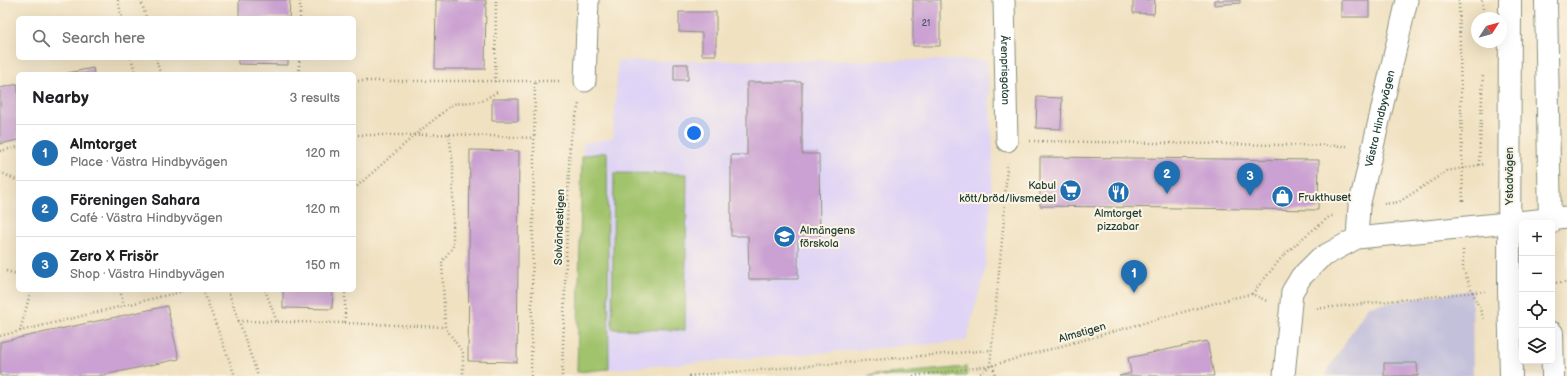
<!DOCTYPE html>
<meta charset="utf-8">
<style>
body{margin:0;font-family:"Balsamiq Sans",sans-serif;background:#f2f2f2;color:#202124}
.controls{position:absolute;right:12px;bottom:12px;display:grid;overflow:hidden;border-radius:6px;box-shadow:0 4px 16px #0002}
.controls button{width:36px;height:36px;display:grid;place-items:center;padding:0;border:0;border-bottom:1px solid #e0e0e0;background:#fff;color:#202124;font:20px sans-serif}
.compass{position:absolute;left:1471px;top:12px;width:36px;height:36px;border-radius:50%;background:#fff;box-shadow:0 4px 16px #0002;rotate:54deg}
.you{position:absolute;left:694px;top:133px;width:14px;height:14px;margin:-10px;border:3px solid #fff;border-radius:50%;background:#1a73e8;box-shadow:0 0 0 6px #1a73e833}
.badge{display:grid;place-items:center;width:26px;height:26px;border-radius:50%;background:#1f6fb2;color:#fff;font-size:13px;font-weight:700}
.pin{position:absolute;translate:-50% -33px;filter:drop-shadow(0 1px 2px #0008)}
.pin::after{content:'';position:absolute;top:21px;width:14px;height:12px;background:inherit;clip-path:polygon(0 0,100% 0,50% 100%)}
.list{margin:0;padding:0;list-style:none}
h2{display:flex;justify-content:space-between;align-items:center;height:52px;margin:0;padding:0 16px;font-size:17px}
h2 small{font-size:13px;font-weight:400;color:#757577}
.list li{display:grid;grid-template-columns:26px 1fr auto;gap:12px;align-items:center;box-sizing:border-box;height:56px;padding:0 16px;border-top:1px solid #e0e0e0}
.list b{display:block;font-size:15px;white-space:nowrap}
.list p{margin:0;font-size:13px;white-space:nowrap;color:#757577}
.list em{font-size:13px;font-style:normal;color:#757577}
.icon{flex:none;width:22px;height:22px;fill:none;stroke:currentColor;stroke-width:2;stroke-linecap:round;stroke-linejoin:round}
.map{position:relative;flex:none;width:1567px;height:376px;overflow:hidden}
.search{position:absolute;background:#fff;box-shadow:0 4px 16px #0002;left:16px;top:16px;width:340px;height:44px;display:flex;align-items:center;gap:10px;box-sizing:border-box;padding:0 14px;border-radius:6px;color:#757577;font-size:15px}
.panel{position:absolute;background:#fff;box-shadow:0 4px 16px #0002;left:16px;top:72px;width:340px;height:220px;border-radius:6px}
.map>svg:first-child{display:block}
.built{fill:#dfd4f5}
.industrial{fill:#c3c0db}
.green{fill:#a1c36c;stroke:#608050}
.building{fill:#caa1d2}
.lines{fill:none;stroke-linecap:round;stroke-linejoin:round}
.minor-casing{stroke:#888f7a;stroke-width:23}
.secondary-casing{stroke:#888f7a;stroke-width:24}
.path{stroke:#888f7a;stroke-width:2.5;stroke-dasharray:1 3;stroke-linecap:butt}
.minor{stroke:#fff;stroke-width:21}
.secondary{stroke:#fff;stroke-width:22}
.labels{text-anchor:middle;stroke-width:4;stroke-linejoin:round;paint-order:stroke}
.number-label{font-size:9px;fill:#4a565c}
.street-label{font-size:11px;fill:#1f3d34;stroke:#fcf5e5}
.poi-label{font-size:11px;fill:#1f3d34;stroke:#fcf5e5;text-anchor:start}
</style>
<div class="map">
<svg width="1567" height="376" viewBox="0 0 1567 376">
<rect width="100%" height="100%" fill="#fcf5e5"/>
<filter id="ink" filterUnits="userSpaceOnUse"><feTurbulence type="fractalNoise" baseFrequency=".025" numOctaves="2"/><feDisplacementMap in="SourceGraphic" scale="8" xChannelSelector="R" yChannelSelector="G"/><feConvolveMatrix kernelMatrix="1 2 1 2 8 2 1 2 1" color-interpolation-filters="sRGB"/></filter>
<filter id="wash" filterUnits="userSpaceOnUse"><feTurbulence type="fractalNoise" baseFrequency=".012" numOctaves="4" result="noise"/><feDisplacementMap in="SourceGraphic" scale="16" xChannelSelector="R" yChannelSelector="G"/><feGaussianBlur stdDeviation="0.9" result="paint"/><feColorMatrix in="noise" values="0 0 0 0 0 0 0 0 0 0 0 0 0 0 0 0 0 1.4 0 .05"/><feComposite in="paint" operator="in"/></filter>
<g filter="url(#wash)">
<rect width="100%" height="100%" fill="#f0e1c1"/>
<path class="built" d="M987,60L993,152L991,201L985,271L966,341L577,372L583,143L613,138L618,61Z"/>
<path class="industrial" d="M1472,290L1473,376H1324L1368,306Z"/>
<path class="green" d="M607,152L609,369L577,372L582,156Z
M614,173L687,174L685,330L612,329Z
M966,367L967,376H868Z"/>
<g id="blocks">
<path class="building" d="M239,0H290L289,18H239Z
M436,0H486L485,69H435Z
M913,0H940V46H913Z
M1133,0H1155L1154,14L1133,13Z
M1214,0H1240V3L1214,5Z
M1341,0H1369V17H1341Z
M679,12H716V55H702V33L679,32Z
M238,58H288V65L238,64Z
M674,64H688V80H674Z
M93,68L94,74H67V73Z
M747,82H802V154H819L820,240H798V279H749L748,236H731V155H747Z
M18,84V140L0,144V88Z
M1037,97L1062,98L1061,129L1036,128Z
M492,99H518V121H492Z
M470,150L519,151L517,362L468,361Z
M1040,157L1319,160L1318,210L1040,206Z
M283,290H333L332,309L283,308Z
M167,306L179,359L99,376H0V342Z
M1207,341L1214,376H1119L1131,373L1128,358Z
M1384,363H1417L1418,376H1384Z"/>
</g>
</g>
<g filter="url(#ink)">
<use href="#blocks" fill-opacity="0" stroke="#888f7a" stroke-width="1"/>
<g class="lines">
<defs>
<g id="minor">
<path id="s1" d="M1004,0L1007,141"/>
<path d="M585,81L588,0"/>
<path id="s2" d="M1357,238L1359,207L1407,0"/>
<path d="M1284,376L1292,292L1301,277L1320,258L1357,238L1567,217"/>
</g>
<path id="secondary" d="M1510,0L1509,288L1511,376
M1546,0L1550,223
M1552,333L1553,376"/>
</defs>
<use href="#minor" class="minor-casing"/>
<use href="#secondary" class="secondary-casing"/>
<path class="path" d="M118,0L122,18
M141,0L146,18
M1459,0L1463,203
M1482,0L1484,15
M300,18V0
M131,58L136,74
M156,58L160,74
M299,74V58
M354,81H562
M495,82L496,0
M449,134L453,164V247L442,261L445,327L463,353V376
M354,135H410L449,134L534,138
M1030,141L1349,146
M0,151L18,147
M1479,165L1483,74
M0,172L18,181
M354,189L415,135L453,104L482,101L497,92
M1384,204L1399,202L1447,171L1485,164
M1463,250V269L1484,319
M6,271L18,274
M1552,283L1567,282
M120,290L124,306
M203,290L235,376
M228,290L258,376
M265,290L277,322
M1252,294L1282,257L1304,237L1329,217L1335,215
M1313,309L1485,291
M238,321L345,323V290
M345,323L445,327
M20,331L31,290
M0,336L188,290
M993,365L995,376
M531,376L535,81
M562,376L570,139L579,104
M689,376L991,350
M913,376L990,366L1237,297L1252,294L1267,301
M977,376L990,366L1004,219L1007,163"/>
<use href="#minor" class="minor"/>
<use href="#secondary" class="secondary"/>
</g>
</g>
<defs>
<symbol id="supermarket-disc" viewBox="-11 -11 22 22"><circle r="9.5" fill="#1f6fb2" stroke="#fcf5e5"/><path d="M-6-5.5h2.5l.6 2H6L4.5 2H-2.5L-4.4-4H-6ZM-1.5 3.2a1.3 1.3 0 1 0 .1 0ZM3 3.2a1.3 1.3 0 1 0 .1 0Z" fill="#fff"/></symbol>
<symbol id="restaurant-disc" viewBox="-11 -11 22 22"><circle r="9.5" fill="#1f6fb2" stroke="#fcf5e5"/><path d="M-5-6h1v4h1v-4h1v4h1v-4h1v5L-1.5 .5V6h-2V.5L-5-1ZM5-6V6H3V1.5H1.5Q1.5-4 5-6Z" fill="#fff"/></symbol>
<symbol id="shop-disc" viewBox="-11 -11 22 22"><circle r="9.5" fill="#1f6fb2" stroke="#fcf5e5"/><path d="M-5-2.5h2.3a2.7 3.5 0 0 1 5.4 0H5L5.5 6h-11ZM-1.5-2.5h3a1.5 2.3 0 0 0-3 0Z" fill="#fff"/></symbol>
<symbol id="school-disc" viewBox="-11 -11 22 22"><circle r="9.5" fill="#1f6fb2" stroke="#fcf5e5"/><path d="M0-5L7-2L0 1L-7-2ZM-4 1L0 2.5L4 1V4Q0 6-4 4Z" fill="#fff"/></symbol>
</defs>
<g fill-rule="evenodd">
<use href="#supermarket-disc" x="1058" y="178" width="25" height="25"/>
<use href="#restaurant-disc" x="1106" y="180" width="25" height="25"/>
<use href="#shop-disc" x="1270" y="184" width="25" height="25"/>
<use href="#school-disc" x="772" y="224" width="25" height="25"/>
</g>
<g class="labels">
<g class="number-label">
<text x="926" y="26">21</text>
</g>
<g class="street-label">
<text dy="4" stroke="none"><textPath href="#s1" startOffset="70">Ärenprisgatan</textPath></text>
<text dy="4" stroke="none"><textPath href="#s2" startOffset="122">Västra Hindbyvägen</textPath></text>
<text transform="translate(1509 176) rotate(-90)" y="4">Ystadvägen</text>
<text transform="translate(559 227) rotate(-88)" y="4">Solvändestigen</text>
<text transform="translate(1082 332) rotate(-16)" y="4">Almstigen</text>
</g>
<g class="poi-label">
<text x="1056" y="189" text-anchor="end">Kabul<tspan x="1056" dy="13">kött/bröd/livsmedel</tspan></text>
<text x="1298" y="201">Frukthuset</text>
<text x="1118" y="217" text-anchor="middle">Almtorget<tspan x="1118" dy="13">pizzabar</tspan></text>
<text x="800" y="234">Almängens<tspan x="800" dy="13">förskola</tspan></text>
</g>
</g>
</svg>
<div class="controls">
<button>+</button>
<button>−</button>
<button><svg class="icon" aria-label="locate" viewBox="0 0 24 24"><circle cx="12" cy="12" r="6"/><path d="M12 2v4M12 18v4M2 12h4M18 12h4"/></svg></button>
<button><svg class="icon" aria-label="layers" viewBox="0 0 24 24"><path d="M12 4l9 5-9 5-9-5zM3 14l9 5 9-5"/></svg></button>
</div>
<svg class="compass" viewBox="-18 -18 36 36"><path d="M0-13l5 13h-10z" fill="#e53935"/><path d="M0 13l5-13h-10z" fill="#757577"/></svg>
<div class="you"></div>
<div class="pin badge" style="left:1134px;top:293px">1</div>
<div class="pin badge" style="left:1167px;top:194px">2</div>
<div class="pin badge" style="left:1250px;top:196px">3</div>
<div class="search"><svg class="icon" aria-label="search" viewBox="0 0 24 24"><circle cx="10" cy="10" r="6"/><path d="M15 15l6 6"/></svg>Search here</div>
<section class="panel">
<h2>Nearby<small>3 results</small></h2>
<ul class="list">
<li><span class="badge">1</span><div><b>Almtorget</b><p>Place · Västra Hindbyvägen</p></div><em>120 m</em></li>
<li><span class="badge">2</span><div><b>Föreningen Sahara</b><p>Café · Västra Hindbyvägen</p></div><em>120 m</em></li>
<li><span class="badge">3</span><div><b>Zero X Frisör</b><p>Shop · Västra Hindbyvägen</p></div><em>150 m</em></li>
</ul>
</section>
</div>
